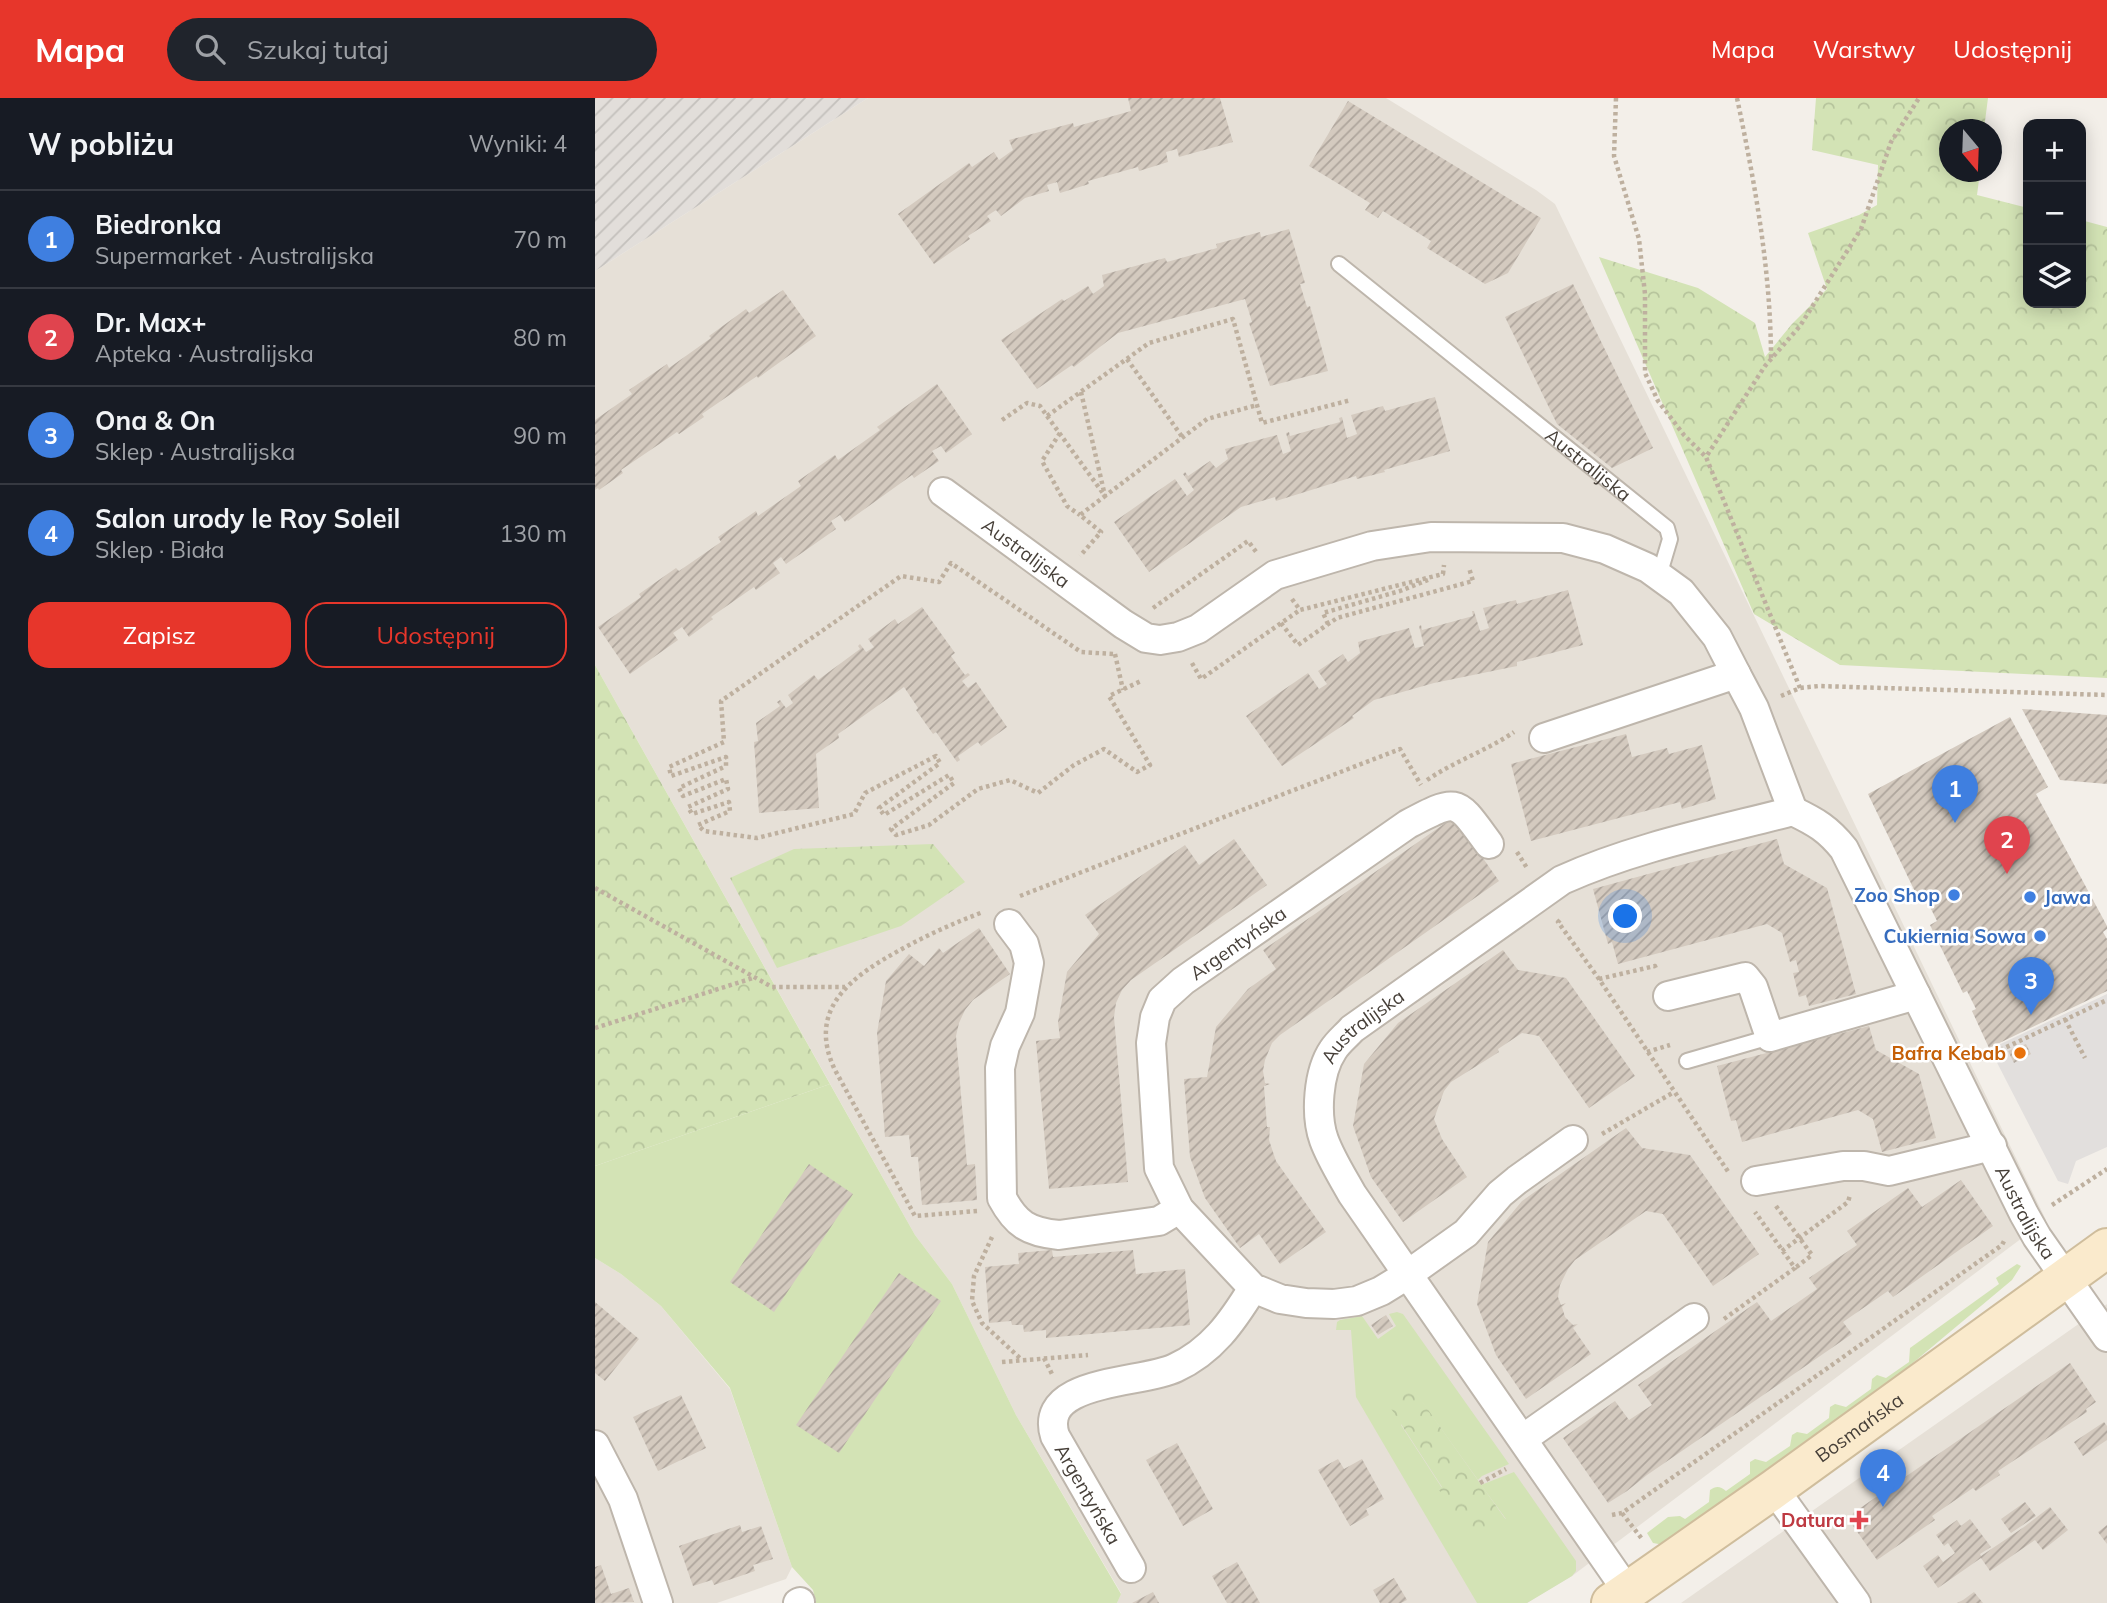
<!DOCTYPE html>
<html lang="pl">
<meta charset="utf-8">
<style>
body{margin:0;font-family:Mulish,sans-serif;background:#20242c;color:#f1f3f6}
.controls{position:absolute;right:21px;top:21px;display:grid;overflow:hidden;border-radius:14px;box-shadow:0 4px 18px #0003}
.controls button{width:63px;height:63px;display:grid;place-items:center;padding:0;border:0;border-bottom:2px solid #363941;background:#171b24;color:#f1f3f6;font:35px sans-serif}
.compass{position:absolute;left:1344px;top:21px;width:63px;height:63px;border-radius:50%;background:#171b24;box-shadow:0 4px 18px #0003;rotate:161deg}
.you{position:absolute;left:1031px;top:819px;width:24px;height:24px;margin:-18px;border:5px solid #fff;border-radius:50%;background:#1a73e8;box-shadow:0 0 0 10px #1a73e833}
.badge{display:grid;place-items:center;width:46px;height:46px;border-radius:50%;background:#e7362b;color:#fff;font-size:23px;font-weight:700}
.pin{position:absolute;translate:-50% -58px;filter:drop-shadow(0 2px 4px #0008)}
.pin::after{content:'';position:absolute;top:37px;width:24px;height:21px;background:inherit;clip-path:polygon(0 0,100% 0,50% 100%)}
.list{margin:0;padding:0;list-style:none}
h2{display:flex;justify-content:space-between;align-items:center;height:91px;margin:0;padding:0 28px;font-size:30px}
h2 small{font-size:23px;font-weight:400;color:#9ea1a6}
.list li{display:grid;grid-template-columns:46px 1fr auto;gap:21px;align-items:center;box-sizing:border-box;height:98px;padding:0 28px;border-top:2px solid #363941}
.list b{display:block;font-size:26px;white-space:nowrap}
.list p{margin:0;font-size:23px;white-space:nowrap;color:#9ea1a6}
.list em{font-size:23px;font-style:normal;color:#9ea1a6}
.actions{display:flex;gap:14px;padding:21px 28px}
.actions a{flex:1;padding:16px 0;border:2px solid #e7362b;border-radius:21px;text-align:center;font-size:24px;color:#e7362b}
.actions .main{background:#e7362b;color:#fff}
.icon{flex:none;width:38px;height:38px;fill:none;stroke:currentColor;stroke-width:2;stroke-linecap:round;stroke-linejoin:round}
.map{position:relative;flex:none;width:1512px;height:1505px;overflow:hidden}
header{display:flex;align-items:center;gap:42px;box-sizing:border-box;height:98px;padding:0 35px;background:#e7362b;color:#fff}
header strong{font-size:33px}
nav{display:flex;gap:38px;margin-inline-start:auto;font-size:24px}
.search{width:490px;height:63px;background:#20242c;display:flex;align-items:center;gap:18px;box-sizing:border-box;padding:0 24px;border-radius:38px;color:#9ea1a6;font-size:26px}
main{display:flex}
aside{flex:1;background:#171b24}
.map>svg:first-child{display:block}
.residential{fill:#e6e0d7}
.industrial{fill:url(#industrial-furrows)}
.green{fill:#d3e3b5}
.forest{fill:url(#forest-crowns)}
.parking{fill:#e2dfdd}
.building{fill:url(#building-hatch)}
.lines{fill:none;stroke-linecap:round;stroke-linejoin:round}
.lane-casing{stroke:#beb6ac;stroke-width:18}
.street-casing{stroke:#beb6ac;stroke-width:32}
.secondary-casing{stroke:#cfbd9c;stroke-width:42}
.path{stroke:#beb09f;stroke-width:4.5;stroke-dasharray:3.5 3.5;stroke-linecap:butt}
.lane{stroke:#fff;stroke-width:14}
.street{stroke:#fff;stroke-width:28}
.secondary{stroke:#faeacc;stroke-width:38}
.shop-dot{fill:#3f7fe0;stroke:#fff;stroke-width:2.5}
.food-dot{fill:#e8710a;stroke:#fff;stroke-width:2.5}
.health-dot{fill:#e0444e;stroke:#fff;stroke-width:2.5}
.labels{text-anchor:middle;stroke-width:5;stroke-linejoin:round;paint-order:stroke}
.street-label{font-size:19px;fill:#463f38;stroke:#fff}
.shop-label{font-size:19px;font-weight:bold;fill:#366cbe;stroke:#fff;text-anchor:end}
.food-label{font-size:19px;font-weight:bold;fill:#c56008;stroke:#fff;text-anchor:end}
.health-label{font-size:19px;font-weight:bold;fill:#be3a42;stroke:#fff;text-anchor:end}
</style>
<header>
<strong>Mapa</strong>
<div class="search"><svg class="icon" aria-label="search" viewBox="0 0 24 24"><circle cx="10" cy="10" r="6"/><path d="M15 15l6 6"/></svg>Szukaj tutaj</div>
<nav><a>Mapa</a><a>Warstwy</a><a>Udostępnij</a></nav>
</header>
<main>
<aside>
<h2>W pobliżu<small>Wyniki: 4</small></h2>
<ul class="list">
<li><span class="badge" style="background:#3f7fe0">1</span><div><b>Biedronka</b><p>Supermarket · Australijska</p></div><em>70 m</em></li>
<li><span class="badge" style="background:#e0444e">2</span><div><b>Dr. Max+</b><p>Apteka · Australijska</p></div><em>80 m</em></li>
<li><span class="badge" style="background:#3f7fe0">3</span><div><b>Ona &amp; On</b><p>Sklep · Australijska</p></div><em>90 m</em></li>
<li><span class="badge" style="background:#3f7fe0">4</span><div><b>Salon urody le Roy Soleil</b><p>Sklep · Biała</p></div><em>130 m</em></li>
</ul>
<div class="actions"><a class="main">Zapisz</a><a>Udostępnij</a></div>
</aside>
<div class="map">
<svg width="1512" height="1505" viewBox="0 0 1512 1505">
<defs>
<pattern id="industrial-furrows" width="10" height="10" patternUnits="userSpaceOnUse" patternTransform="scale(1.75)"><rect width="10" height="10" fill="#e2deda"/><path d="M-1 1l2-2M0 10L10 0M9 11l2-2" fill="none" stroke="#c3c0bc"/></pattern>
<pattern id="forest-crowns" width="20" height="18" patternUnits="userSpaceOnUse" patternTransform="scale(1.75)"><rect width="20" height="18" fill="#d3e3b5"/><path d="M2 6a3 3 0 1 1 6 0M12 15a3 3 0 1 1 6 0" fill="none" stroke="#b6c49c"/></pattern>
<pattern id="building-hatch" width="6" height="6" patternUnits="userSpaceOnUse" patternTransform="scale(1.75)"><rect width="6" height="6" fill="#d4cabf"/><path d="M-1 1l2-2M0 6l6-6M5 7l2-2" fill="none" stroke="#aea59c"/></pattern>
</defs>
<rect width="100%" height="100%" fill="#f3efe9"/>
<path class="residential" d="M273,0H791L941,92L960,106L1451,1122L977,1478L932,1505H522L526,1495L421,1317L357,1186L320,1137L0,567V173Z
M0,1160L26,1176L66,1208L135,1291L197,1469L191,1481L122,1505H0Z
M1512,1206V1505H1086Z"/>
<path class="industrial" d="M0,0H273L0,173Z"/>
<path class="green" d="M235,986L320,1137L357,1186L421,1317L526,1496L522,1505H221L218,1492L197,1469L135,1290L66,1208L26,1176L0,1160V1068Z
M1422,1166L1426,1168L1417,1182L1270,1305L1069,1447L1058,1445L1052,1435L1073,1419L1085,1418L1090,1421L1114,1404L1115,1392C1121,1388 1125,1388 1131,1393L1155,1376V1364L1160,1361L1171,1364L1195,1348L1197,1337L1202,1334L1212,1336L1234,1320L1235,1309L1240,1306L1251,1309L1276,1291L1277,1281L1282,1277L1291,1280L1314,1264L1315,1250L1404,1186L1401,1180Z
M802,1214L808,1216L914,1366L887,1378L883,1382L817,1290L806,1327L847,1390L844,1392L911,1421L886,1387L919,1374L981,1463V1473L977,1478L932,1505H882L761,1299L756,1232H741L742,1224L745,1222L767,1218L783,1241L801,1228L794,1216Z"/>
<path class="forest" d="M1221,0H1393L1389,31L1354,32V74H1385L1382,97L1433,110V205H1486V122L1512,129V580L1245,567L1159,516L1004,159L1103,190L1160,225L1170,259L1197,226L1232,191L1213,135L1264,117L1282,107L1283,67L1217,52Z
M0,567L235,986L0,1068Z
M338,746L370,784L306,828L182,870L135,780L199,751Z
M817,1289L911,1422L880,1443L844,1392L847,1389L793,1306Z"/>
<path class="parking" d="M1512,896V1049L1481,1063L1473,1086L1463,1083L1395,951Z"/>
<path class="building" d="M533,0H625L638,44L584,59L582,51L571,54L573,64L544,73L543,69L493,83L494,86L465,95L462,84L452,87L454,93L430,100L406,118L401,112L392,118L396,123L373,138L375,141L339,166L303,116L374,65L377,69L399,54L404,62L418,52L414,42L478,25L479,29L536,13Z
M753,3L946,120L913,175L890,186L832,150L836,143L788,113L783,120L770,112L775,105L714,68Z
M694,131L710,185L705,186L712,209L715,208L733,273L675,288L654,225L657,224L650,201L523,235L479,269L477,267L442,291L406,242L467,201L469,203L493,188L498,196L509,188L507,177L570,160L572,164L622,150L621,146L665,134L666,139Z
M978,186L1058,350L1017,370L962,326L910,219Z
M188,192L221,238L163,280L162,278L107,316L109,319L84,336L82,334L26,372L28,375L4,392L3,390L0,392V322L37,296L34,292L72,266L74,270L116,240L114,238L151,211L154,215Z
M342,286L377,336L351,355L346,348L337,353L344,363L319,380L317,377L253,423L252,422L250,424L245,417L236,423L241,431L191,466L186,459L178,465L185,475L161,492L159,489L116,519L118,521L94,539L87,529L78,535L83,542L35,576L3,529L46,499L44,496L81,470L84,473L126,444L123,439L161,413L163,418L206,388L203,383L240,357L243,362L285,332L282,329Z
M840,299L855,353L789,372L790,374L762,381L761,378L681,403L680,399L646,409L554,474L519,424L580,381L592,398L599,392L588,376L590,374L593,378L615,363L621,370L633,361L630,351L682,337L688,356L696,353L691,335L694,334L695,338L745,324L744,320L747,319L752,340L762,336L756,317L788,308L790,313Z
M973,492L988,547L922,564V568L839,585L779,602L757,618L759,620L687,668L651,618L713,575L724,591L732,586L723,573L748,556L753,564L765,555L763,544L814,530L820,550L829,548L824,528L826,527L827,532L878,518L877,513H879L885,533L894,530L888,510L921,502L922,506Z
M327,509L360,555L356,558L370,577L373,575L375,577L367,583L373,590L381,584L412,629L386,648L383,644L363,658L365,662L362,664L341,634L338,636L321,612L323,610L309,589L243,636L244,640L221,656L224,710L164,715L159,644L163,643L161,625L185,608L182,604L185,602L191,610L198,605L193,597L219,577L223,582L265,551L263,548L265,546L271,554L279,549L273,541L300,521L303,526Z
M1427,611L1512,617V686L1465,682Z
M1415,619L1453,689L1441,696L1512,828V831L1508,834L1512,841V893L1394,950L1377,913L1381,911L1372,893L1368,895L1335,827L1342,823L1330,799L1324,802L1273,696Z
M1031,636L1037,659L1072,650L1074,656L1107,647L1121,701L1087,711L1085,704L936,743L916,666Z
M859,719L904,783L685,937L677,945L670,962L668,973L670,985L675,986L669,988L672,1029H675L674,1042L681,1063L731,1134L685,1166L664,1136L645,1150L610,1100L595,1059L589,981L612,979L621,929L653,891L681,871L668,852Z
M639,741L672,787L536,882L527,892L521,905L519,919L533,1084L454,1091L441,943L465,940L463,924L472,874L504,836L490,817L590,747L604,767Z
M1182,741L1189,766L1232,790L1261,896L1214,908L1211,897L1204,899L1198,875L1204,874L1201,862L1195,864L1187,835L1172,826L1023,866L1017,844L1013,846L998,791Z
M384,830L415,876L378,902L370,912L364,925L361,938L372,1067L380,1066L382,1102L327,1107L323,1059H316L314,1037L290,1039L282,935L291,883L314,856L329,868L344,850L348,855Z
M908,852L923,872L971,880L1040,978L994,1010L944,938L927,935L903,951L904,954L856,984L849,993L839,1021L847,1041L872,1079L808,1124L776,1079L758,1028L769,966L803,925Z
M1274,928L1281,952L1324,976L1341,1040L1287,1054L1278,1021L1263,1012L1147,1044L1141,1022L1136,1023L1122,968Z
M1431,946L1436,956L1419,965L1413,953Z
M1031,1030L1047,1050L1095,1057L1164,1156L1118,1188L1068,1116L1051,1113L980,1162L973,1171L965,1187L963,1199L966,1207L971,1205L967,1209L970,1219L978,1227L983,1226L978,1230L996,1256L931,1301L901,1257L882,1206L893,1144L927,1103Z
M214,1066L258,1096L179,1214L135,1184Z
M1366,1082L1398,1128L1298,1199L1293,1193L1248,1224L1257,1236L1052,1377L1032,1393L1013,1405L968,1340L1020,1303L1034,1322L1057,1307L1043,1287L1162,1204L1176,1223L1222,1191L1214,1180L1262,1147L1252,1133L1313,1090L1327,1109Z
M457,1152L458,1159L538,1152L541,1176L590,1171L595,1227L451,1240V1232L429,1234L428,1227H417L416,1223L394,1225L390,1169L424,1166L423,1155Z
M304,1175L346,1203L244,1355L201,1327Z
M0,1204L44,1241L10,1283L0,1275Z
M791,1217L798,1228L783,1237L776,1227Z
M1475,1265L1501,1304L1491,1311L1492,1314L1403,1373L1405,1377L1381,1393L1378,1390L1337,1418L1340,1422L1282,1462L1256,1425L1258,1415Z
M86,1297L111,1350L63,1373L38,1319Z
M1509,1324L1512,1328V1342L1488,1358L1479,1344Z
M582,1345L618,1411L588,1428L551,1362Z
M743,1361L749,1371L767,1361L789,1401L771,1411L774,1417L755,1428L723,1372Z
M1430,1404L1441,1418L1416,1435L1406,1421Z
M1455,1409L1473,1432L1448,1452L1440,1442L1395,1473L1386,1460L1343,1490L1328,1468L1343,1457L1348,1464L1360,1455L1353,1445L1349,1448L1341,1437L1362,1422L1366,1428L1375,1421L1396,1449L1385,1456L1386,1458L1429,1429Z
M145,1427L147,1434L166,1428L178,1461L158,1467L160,1473L119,1487L117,1482L98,1488L84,1448Z
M1512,1427V1446L1503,1434Z
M642,1464L665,1505H632L617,1478Z
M6,1467L16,1496L34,1490L39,1504L0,1505V1469Z
M799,1480L812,1502L806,1505H785L778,1492Z
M558,1494L564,1505H537Z
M1379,1494L1388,1505H1362L1368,1502Z"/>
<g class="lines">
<defs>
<g id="lane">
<path id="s1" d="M744,166L1072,430L1075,441L1064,478"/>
<path d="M1092,963L1175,939"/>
</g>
<g id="street">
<path id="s2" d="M348,394L528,526L551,540L565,542L583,539L603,531L680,477L777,448L836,439L968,440L1010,451L1053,470L1086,494L1122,539L1141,576"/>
<path d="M949,640L1141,576L1159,610L1198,713"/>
<path d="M894,746C861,701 864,699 813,726L588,883L567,902L560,919L556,945L564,1070L584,1111L658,1190L685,1201L711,1205L739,1206L762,1203L786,1193L812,1177L871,1135L905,1096L922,1082L978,1042"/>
<path d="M414,826L429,846L434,865L425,915L410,948L405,970L407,1100C421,1126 433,1134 464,1137L564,1123L584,1111"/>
<path d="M1073,898L1150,879L1158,889L1175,939L1321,897"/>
<path d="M1161,1083L1248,1068H1269L1294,1073L1397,1048"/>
<path d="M929,1340L1099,1220"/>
<path d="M0,1347L28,1401L63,1505"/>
<path d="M1179,1391L1261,1505"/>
<path d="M536,1470L460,1338C442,1281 547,1286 580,1270C617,1253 637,1224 658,1190"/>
<path id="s3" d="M1033,1494L757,1096C747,1078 736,1061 729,1042C720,1017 723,974 738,952C743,944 751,938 757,931L967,782C1040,749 1121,733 1198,713C1221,724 1233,731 1249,751L1429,1116L1442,1139L1512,1239"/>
<path d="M203,1505L205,1504"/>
</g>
<g id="secondary">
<path id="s4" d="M1016,1505L1179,1391L1512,1150"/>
</g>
</defs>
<use href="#lane" class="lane-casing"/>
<use href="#street" class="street-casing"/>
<use href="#secondary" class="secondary-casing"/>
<path class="path" d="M1021,0L1019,58L1044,141L1050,196V275L1063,303L1089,337L1111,359
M1142,0C1160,86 1176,173 1176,262
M532,261L588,340
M486,294L510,398L612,321L662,307
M452,318L510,398L485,417L506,434L485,458
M407,322L432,305L445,308L452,318L554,245L638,221L667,325L756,302
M465,335L447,363L472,408L485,417
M697,501L705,512L848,476L849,467
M558,510L653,443L662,455
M686,525L703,547L742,520L878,483L874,470
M733,526L728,515L805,493L833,482
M518,556L486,554L356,465L344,484L306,478L126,603L129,644L74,669L76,678L131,659V668L84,690L88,698L131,681L133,691L93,709L97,716L134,704L135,713L103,727L109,733L162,740L259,716L270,695L341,658L345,665L284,710L289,717L354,677L359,685L296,731L301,737L334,727L383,691L415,682L443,695L479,667L509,651L542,674L555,667L514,598L546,583
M520,556L528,592
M597,565L606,581L705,512
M1205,590L1111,359L1170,268L1205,228L1266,131L1296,44L1324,0
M1186,598L1205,590L1224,588L1512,597
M832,682C860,663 891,653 919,634
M922,754L932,770
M0,790L177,889H250
M425,798L805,651L826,687
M965,822L963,824L1004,881L1134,1075
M1004,881L1060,868L1062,873
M1470,921L1490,960
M0,930L158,880
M1052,954L1075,947
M1386,961L1512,902
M1007,1036L1079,994
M1457,1107L1512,1071
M1181,1108L1217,1157L1200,1170
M382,1113L320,1118L240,972C211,911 256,879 305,852C332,837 359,825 388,814
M397,1139L379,1178L377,1203L387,1225L427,1262
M1187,1153L1253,1104L1255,1097
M1129,1221L1200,1170L1160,1114
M449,1260L457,1276
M407,1264L493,1257
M885,1385L911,1371
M1027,1415L1047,1441
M1017,1417L1027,1415L1407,1147L1410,1141"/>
<use href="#lane" class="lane"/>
<use href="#street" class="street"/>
<use href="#secondary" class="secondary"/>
</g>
<g class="shop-dot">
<circle cx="1359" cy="797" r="7"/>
<circle cx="1435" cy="799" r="7"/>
<circle cx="1445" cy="838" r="7"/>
</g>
<circle class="food-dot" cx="1425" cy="955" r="7"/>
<path class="health-dot" d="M1260.5 1411.5h7v7h7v7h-7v7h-7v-7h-7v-7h7z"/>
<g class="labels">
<g class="street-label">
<text dy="7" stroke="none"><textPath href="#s1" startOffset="320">Australijska</textPath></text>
<text dy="7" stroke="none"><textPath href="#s2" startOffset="103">Australijska</textPath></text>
<text transform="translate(643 845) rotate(-35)" y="7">Argentyńska</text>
<text dy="7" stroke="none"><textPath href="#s3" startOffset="676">Australijska</textPath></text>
<text dy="7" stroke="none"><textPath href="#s3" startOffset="1636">Australijska</textPath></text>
<text dy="7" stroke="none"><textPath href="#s4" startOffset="304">Bosmańska</textPath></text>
<text transform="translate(493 1396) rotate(60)" y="7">Argentyńska</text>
</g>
<g class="shop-label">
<text x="1345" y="804">Zoo Shop</text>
<text x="1449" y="806" text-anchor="start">Jawa</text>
<text x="1431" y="845">Cukiernia Sowa</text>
</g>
<g class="food-label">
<text x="1411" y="962">Bafra Kebab</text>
</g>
<g class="health-label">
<text x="1250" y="1429">Datura</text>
</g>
</g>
</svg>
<div class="controls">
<button>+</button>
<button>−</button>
<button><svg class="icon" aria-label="layers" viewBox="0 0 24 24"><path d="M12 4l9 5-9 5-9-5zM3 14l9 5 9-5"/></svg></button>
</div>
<svg class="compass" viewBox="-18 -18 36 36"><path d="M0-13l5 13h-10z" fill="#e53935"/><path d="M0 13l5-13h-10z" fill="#9ea1a6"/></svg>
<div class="you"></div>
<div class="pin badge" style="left:1360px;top:725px;background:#3f7fe0">1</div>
<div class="pin badge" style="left:1412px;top:776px;background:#e0444e">2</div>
<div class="pin badge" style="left:1436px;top:917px;background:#3f7fe0">3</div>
<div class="pin badge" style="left:1288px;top:1409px;background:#3f7fe0">4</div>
</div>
</main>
